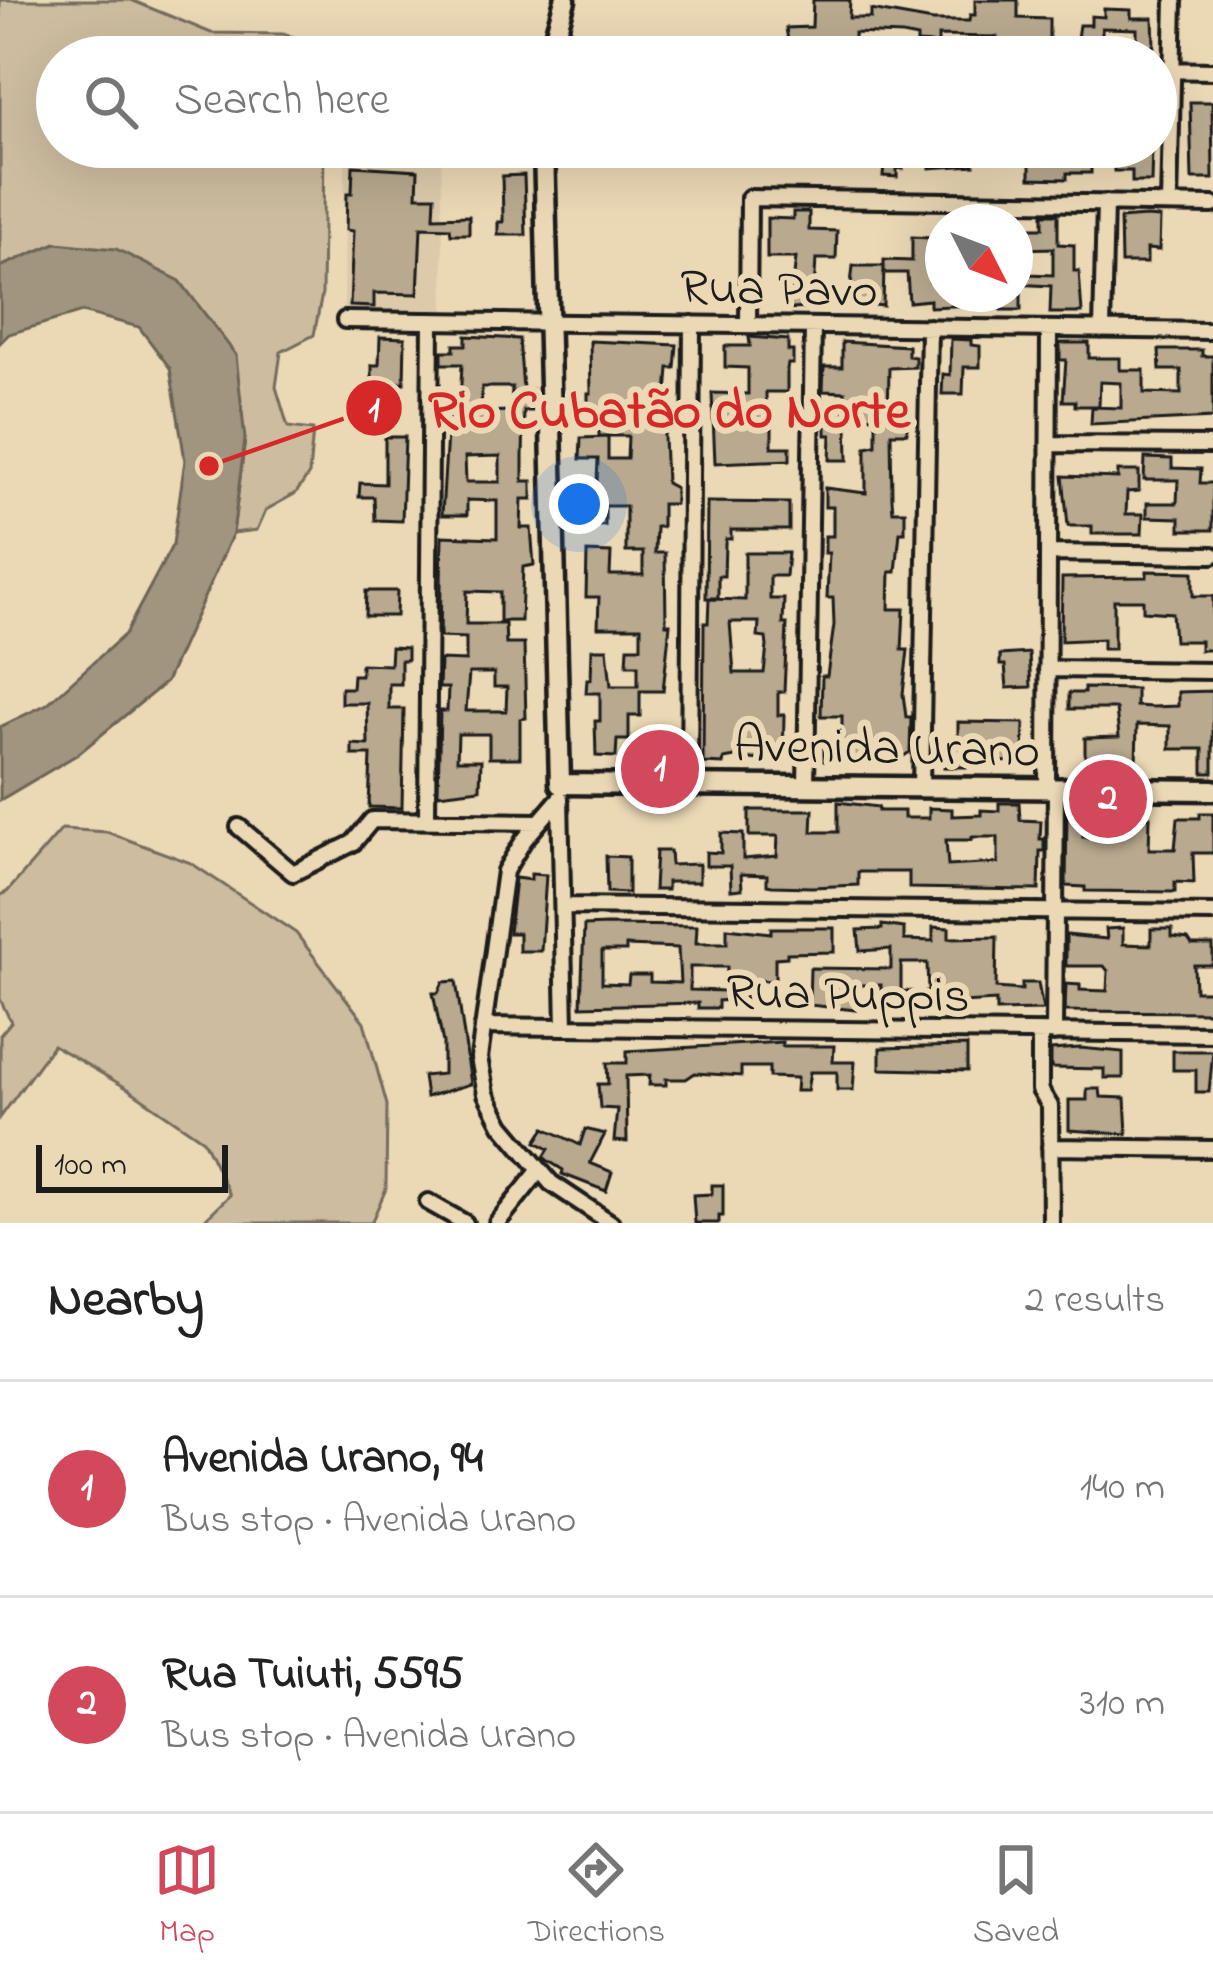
<!DOCTYPE html>
<meta charset="utf-8">
<style>
body{margin:0;font-family:"Indie Flower",sans-serif;background:#f6f6f6;color:#222}
.compass{position:absolute;left:925px;top:204px;width:108px;height:108px;border-radius:50%;background:#fff;box-shadow:0 12px 48px #0002;rotate:132deg}
.scale{position:absolute;left:36px;bottom:30px;width:192px;box-sizing:border-box;padding-left:12px;border:6px solid #1c1c1c;border-top:0;font-size:33px;line-height:42px;white-space:nowrap;color:#1c1c1c;-webkit-text-stroke:9px #ebd8b5;paint-order:stroke}
.you{position:absolute;left:579px;top:504px;width:42px;height:42px;margin:-30px;border:9px solid #fff;border-radius:50%;background:#1a73e8;box-shadow:0 0 0 18px #1a73e833}
.badge{display:grid;place-items:center;width:78px;height:78px;border-radius:50%;background:#d1495b;color:#fff;font-size:39px;font-weight:700}
.pin{position:absolute;translate:-50% -50%;border:6px solid #fff;box-shadow:0 3px 12px #0006}
.list{margin:0;padding:0;list-style:none}
h2{display:flex;justify-content:space-between;align-items:center;height:156px;margin:0;padding:0 48px;font-size:51px}
h2 small{font-size:39px;font-weight:400;color:#767676}
.list li{display:grid;grid-template-columns:78px 1fr auto;gap:36px;align-items:center;box-sizing:border-box;height:216px;padding:0 48px;border-top:3px solid #e0e0e0}
.list b{display:block;font-size:45px;white-space:nowrap}
.list p{margin:0;font-size:39px;white-space:nowrap;color:#767676}
.list em{font-size:39px;font-style:normal;color:#767676}
.icon{flex:none;width:66px;height:66px;fill:none;stroke:currentColor;stroke-width:2;stroke-linecap:round;stroke-linejoin:round}
.map{position:relative;flex:none;width:1213px;height:1223px;overflow:hidden}
.search{position:absolute;background:#fff;box-shadow:0 12px 48px #0002;left:36px;right:36px;top:36px;height:132px;display:flex;align-items:center;gap:30px;box-sizing:border-box;padding:0 42px;border-radius:66px;color:#767676;font-size:45px}
.sheet{height:588px;background:#fff}
nav{display:flex;justify-content:space-around;align-items:center;box-sizing:border-box;height:168px;border-top:3px solid #e0e0e0;background:#fff;font-size:33px;color:#767676}
nav a{display:grid;justify-items:center;gap:6px}
nav .on{color:#d1495b}
.map>svg:first-child{display:block}
.built{fill:#dccaaa}
.green{fill:#cdbc9f;stroke:#746c5e;stroke-width:3}
.water{fill:#a1957f;stroke:#6c6557;stroke-width:3}
.building{fill:#b8a98f;stroke:#1c1c1c;stroke-width:3;fill-rule:evenodd}
.lines{fill:none;stroke-linecap:round;stroke-linejoin:round}
.minor-casing{stroke:#1c1c1c;stroke-width:22}
.tertiary-casing{stroke:#1c1c1c;stroke-width:27}
.minor{stroke:#ebd8b5;stroke-width:14}
.tertiary{stroke:#ebd8b5;stroke-width:18}
.labels{text-anchor:middle;stroke-width:12;stroke-linejoin:round;paint-order:stroke}
.street-label{font-size:51px;fill:#1c1c1c;stroke:#ebd8b5}
.leader{fill:none;stroke:#d62828;stroke-width:4.5}
.callout-dot{fill:#d62828;stroke:#ebd8b5;stroke-width:4.5}
.mark-label{font-size:36px;text-anchor:middle;font-weight:bold;fill:#fff}
.callout-label{font-size:54px;text-anchor:middle;font-weight:bold;fill:#d62828;stroke:#ebd8b5;stroke-width:12;stroke-linejoin:round;paint-order:stroke}
</style>
<div class="map">
<svg width="1213" height="1223" viewBox="0 0 1213 1223">
<rect width="100%" height="100%" fill="#ebd8b5"/>
<filter id="ink" filterUnits="userSpaceOnUse"><feTurbulence type="fractalNoise" baseFrequency=".00833" numOctaves="2"/><feDisplacementMap in="SourceGraphic" scale="24" xChannelSelector="R" yChannelSelector="G"/><feConvolveMatrix kernelMatrix="1 2 1 2 8 2 1 2 1" color-interpolation-filters="sRGB"/></filter>
<g filter="url(#ink)">
<path class="built" d="M345,147H441L444,313L344,312Z"/>
<path class="green" d="M0,0H131L211,33L283,34L329,47V57H57V147H324L322,294L314,335L281,352L276,387L288,427L313,430L309,474L296,493L266,510L257,530L233,533L245,439L116,250L56,243L0,267Z
M62,829L107,832L191,863L296,933L364,1022L387,1105L386,1189L371,1223H201L230,1195L203,1140L130,1090L53,1045L0,1118V1035L11,1022L0,999V895L7,892Z"/>
<path class="water" d="M56,243L116,249L180,281L236,355L245,439L233,533L166,682L78,754L0,800V727L47,704L125,634L173,544L185,460L170,368L139,327L82,312L9,334L0,343V267Z"/>
<path class="building" d="M813,0H850L849,18H871V10L933,21H969L970,15H975V0H1018V18L1049,19V50L997,45V37L938,36V44L917,43V38L902,35L854,33V41L807,39L801,45L789,46L786,28L812,27Z
M1104,9L1131,10V18H1153L1154,46H1137V29L1102,28V45L1076,44L1079,25H1091V16L1104,17Z
M1190,102H1212L1213,179H1192Z
M767,147L882,148L881,154L903,155V169L897,168V177L883,176L884,165L870,161L773,166L767,165Z
M908,147H997V159H974V165L930,168V162H908Z
M1050,147H1152L1151,182H1132V171H1114V159L1091,158V173H1067V179L1030,178V153H1050Z
M353,166L418,170L417,196H435L434,217L469,216V234H451L450,228L421,227L418,294L374,293V307L350,306L353,231L346,230L347,193H352Z
M524,175L526,235H498V222H503V216L502,176Z
M793,212H809V230L837,231L836,259H816L813,308L790,309L796,258H767V218L793,219Z
M1043,214H1058V244L1074,245V271H1079L1082,313H1050L1051,286L1015,284V268H1027V274L1053,275V248L1020,249L1021,228H1043Z
M1146,217L1160,218L1159,250L1147,249V263H1121L1120,219Z
M912,237L930,238L929,278L930,282H943V294H1021V310H1001L998,304L930,307V300L909,302L907,273H884V260L912,261Z
M853,266H884L883,306L849,302Z
M466,336L519,339L523,389H532V411H524L523,458V481H532V499H522L521,528H531L534,565L523,567L521,621H500V592L467,591L466,624H505L506,644H524L526,718L520,719V758H489V734H458L457,760H481L480,789L438,794L440,711H447L448,688H439L440,660L466,661V638L440,637L442,536L497,538V501L467,500V515H442L447,433H442V417H449V404H460L462,364H442V351H454V345H466ZM482,387H512L511,411L481,412ZM500,456V482H466L465,457ZM469,673H494V687H507L506,711H466Z
M380,337L405,338L404,383L372,380V365H379Z
M749,337L788,340V351H793V364H788L787,369V392H766V420L772,421V447H790V460L715,463L712,393L748,394V368L725,367V346H750Z
M951,339L971,340V345L980,346V367H964L963,394H942L943,374L950,375Z
M590,341L677,345L675,368H669L664,437L666,483L675,488V504H662V527H656L655,553H665L666,624H670L663,691H640V716H629V740H617L616,757L596,756L595,721H600V693H586L587,679H591L592,649H607L611,686H638V665H627L628,647H641V627H598L599,597H586L587,552L611,553L610,575H643V552H626V506H605V526L590,525V504L583,503V482L597,483L598,459H580L581,438L608,437V459H627L628,436H599V412H588V393H591Z
M842,342L908,346V356L915,357V367L889,368L888,417H907V433H891L892,499L893,511H905V532H900L896,572H890L889,609H904L902,650H908L903,694L906,717H911L910,752L896,761H824V745L842,739V716H821L822,676H827L834,625L833,598H827L829,553H825V536H833V507H825V488L866,493V447L876,445V417L845,415V392L823,391L824,367H842Z
M1060,343H1089V358H1120V370H1144V393L1181,394V370H1160L1159,350H1202V356H1213V418L1091,424L1092,407L1121,408V383L1100,382L1099,406H1075V401H1063L1066,360H1060Z
M826,416H847L848,460H830L831,435H826Z
M385,437H405L402,521L375,520L374,497H359L360,483L385,484Z
M1145,458L1172,459V468L1201,469L1200,483H1213V530H1180V518L1147,517V503H1177L1178,480H1144Z
M1118,471H1139V491L1127,492L1126,514H1143L1142,534H1092V526H1068L1063,476L1118,478Z
M707,502L789,503V530H731V539H726L725,544L724,576H718V598H706Z
M745,553H788L786,576H770V599H784L783,624H787L784,692H778V715H784L783,763L735,757L724,759L723,764L703,763L704,623H708L709,599L745,600ZM730,622H759L758,637L766,638L767,646L764,673H734Z
M1147,571L1193,572V596H1213V650H1200V641H1174L1172,613L1143,611V600H1114V649H1103V639L1061,641L1062,578L1147,577Z
M366,591H397L396,616H365Z
M391,647L407,648V660H401V684H389V709H404L402,808L369,807L371,755H352V744L368,745L367,703H341V688H352L353,675H361V664L390,665Z
M1029,653L1031,687L1007,688L1005,665H1000V655Z
M1084,688L1136,689V706L1152,707L1178,706V692L1213,691V773H1203V749H1170V726L1137,725L1136,765H1118V759L1085,760V738L1119,737L1116,709H1069V693H1084Z
M958,722L1024,723L1023,762L967,761V767H944V743H958Z
M838,802L878,807V811H904V818H929V808L952,809V816L981,815V810L999,811V803H1019L1020,820L1041,821L1040,839H1044V851H1040L1039,890L909,888V872H858V885L812,887L772,886L767,885V875L741,874L742,889L731,890L730,866H706V852L721,853V833L743,834V859L777,856L778,836H749V810H813L812,832H838ZM972,837H998V863L948,866L946,840H972Z
M1107,810H1124V817H1150L1149,849H1175L1178,818H1200V813H1213V853H1193L1194,883L1175,882V892L1085,891V887L1066,886L1067,812H1083V837H1106Z
M656,851H670L671,865L699,864V882H667V890H654Z
M606,856L628,857V893L607,892Z
M531,874L546,875L541,951H519V933H509L515,878L531,880Z
M606,925L697,926L696,943H727V928L771,933V928H834V952L787,953V957L775,958V981L741,980L745,999L718,1001V1008H698V1003L581,1006L584,926ZM626,946L678,948L680,983L650,982V975H629L628,984L602,983V951H626ZM690,967H727L726,991L690,990Z
M882,925L904,928V940L933,941V927L949,928V938L997,937L996,988L1022,990V983H1038L1043,1010L996,1011V1001L944,1004V1009L881,1008V985H856V1010L809,1005L810,968L891,969V949L860,951L858,930L882,929ZM901,963H927L928,992L901,991Z
M1123,928V944L1151,945V929H1172V937L1188,939L1192,945H1213V965H1194L1195,991H1213V1012L1065,1011L1066,984L1080,985V990L1107,991L1108,971L1104,966H1066V935L1107,939L1106,929Z
M456,981L471,1084L426,1097L423,1076L443,1074V1043L433,993H438L443,982Z
M782,1042V1046H834L833,1062H855L853,1090H837V1072H810L807,1091H796L797,1078L769,1077V1067H741V1076L695,1073L686,1079H666V1085H649L650,1075L626,1076L627,1142L614,1141L617,1109L600,1108L598,1084H608L607,1063H627V1051Z
M967,1046V1071L880,1069V1048Z
M1080,1048L1123,1052V1078H1104V1069L1051,1068V1050Z
M1173,1051H1213L1209,1092H1196V1070H1173Z
M1087,1089H1100L1101,1097L1125,1098L1127,1134L1069,1130V1100H1087Z
M545,1128L580,1145L585,1129L605,1134L590,1163L612,1172L606,1191L562,1174L563,1170L547,1160L544,1157L549,1149L536,1142Z
M712,1185H723V1216H719V1223H695L693,1195L712,1194Z"/>
<g class="lines">
<defs>
<path id="minor" d="M1156,70L1213,71
M1169,204L1174,0
M345,320L1213,331
M748,325L749,198L1213,205
M1102,330L1105,203
M1049,444L1213,445
M1048,553L1213,555
M1047,669L1213,671
M689,785L692,324
M806,786L813,326
M921,787L929,327
M1047,789L1049,329
M560,798L524,840L505,871L479,1058L486,1094L502,1125L551,1183L611,1223
M560,798L565,1027
M427,818L431,321
M239,827L293,873L353,843L372,820L539,822
M563,906L1213,913
M483,1026L1213,1034
M1040,1032V1090L1050,1106L1051,1223
M1054,1033L1056,789
M1050,1147L1213,1149
M428,1202L465,1223
M497,1223L539,1171"/>
<path id="tertiary" d="M549,57L565,0
M544,147L560,784L1213,790"/>
</defs>
<use href="#minor" class="minor-casing"/>
<use href="#tertiary" class="tertiary-casing"/>
<use href="#minor" class="minor"/>
<use href="#tertiary" class="tertiary"/>
</g>
</g>
<g class="labels">
<g class="street-label">
<text transform="translate(779 286) rotate(1)" y="18">Rua Pavo</text>
<text transform="translate(887 745) rotate(1)" y="18">Avenida Urano</text>
<text transform="translate(848 991) rotate(1)" y="18">Rua Puppis</text>
</g>
</g>
<path class="leader" d="M209 466L374 408"/>
<g class="callout-dot">
<circle cx="209" cy="466" r="12"/>
<circle cx="374" cy="408" r="30"/>
</g>
<g class="mark-label">
<text x="374" y="420">1</text>
</g>
<g class="callout-label">
<text x="669" y="427">Rio Cubatão do Norte</text>
</g>
</svg>
<svg class="compass" viewBox="-18 -18 36 36"><path d="M0-13l5 13h-10z" fill="#e53935"/><path d="M0 13l5-13h-10z" fill="#767676"/></svg>
<div class="scale">100 m</div>
<div class="you"></div>
<div class="pin badge" style="left:660px;top:769px">1</div>
<div class="pin badge" style="left:1108px;top:799px">2</div>
<div class="search"><svg class="icon" aria-label="search" viewBox="0 0 24 24"><circle cx="10" cy="10" r="6"/><path d="M15 15l6 6"/></svg>Search here</div>
</div>
<section class="sheet">
<h2>Nearby<small>2 results</small></h2>
<ul class="list">
<li><span class="badge">1</span><div><b>Avenida Urano, 94</b><p>Bus stop · Avenida Urano</p></div><em>140 m</em></li>
<li><span class="badge">2</span><div><b>Rua Tuiuti, 5595</b><p>Bus stop · Avenida Urano</p></div><em>310 m</em></li>
</ul>
</section>
<nav>
<a class="on"><svg class="icon" aria-label="map" viewBox="0 0 24 24"><path d="M3 6l6-2 6 2 6-2v14l-6 2-6-2-6 2zM9 4v14M15 6v14"/></svg>Map</a>
<a><svg class="icon" aria-label="directions" viewBox="0 0 24 24"><path d="M12 3l9 9-9 9-9-9zM9 14v-3h6M13 9l2 2-2 2"/></svg>Directions</a>
<a><svg class="icon" aria-label="saved" viewBox="0 0 24 24"><path d="M7 4h10v16l-5-4-5 4z"/></svg>Saved</a>
</nav>
